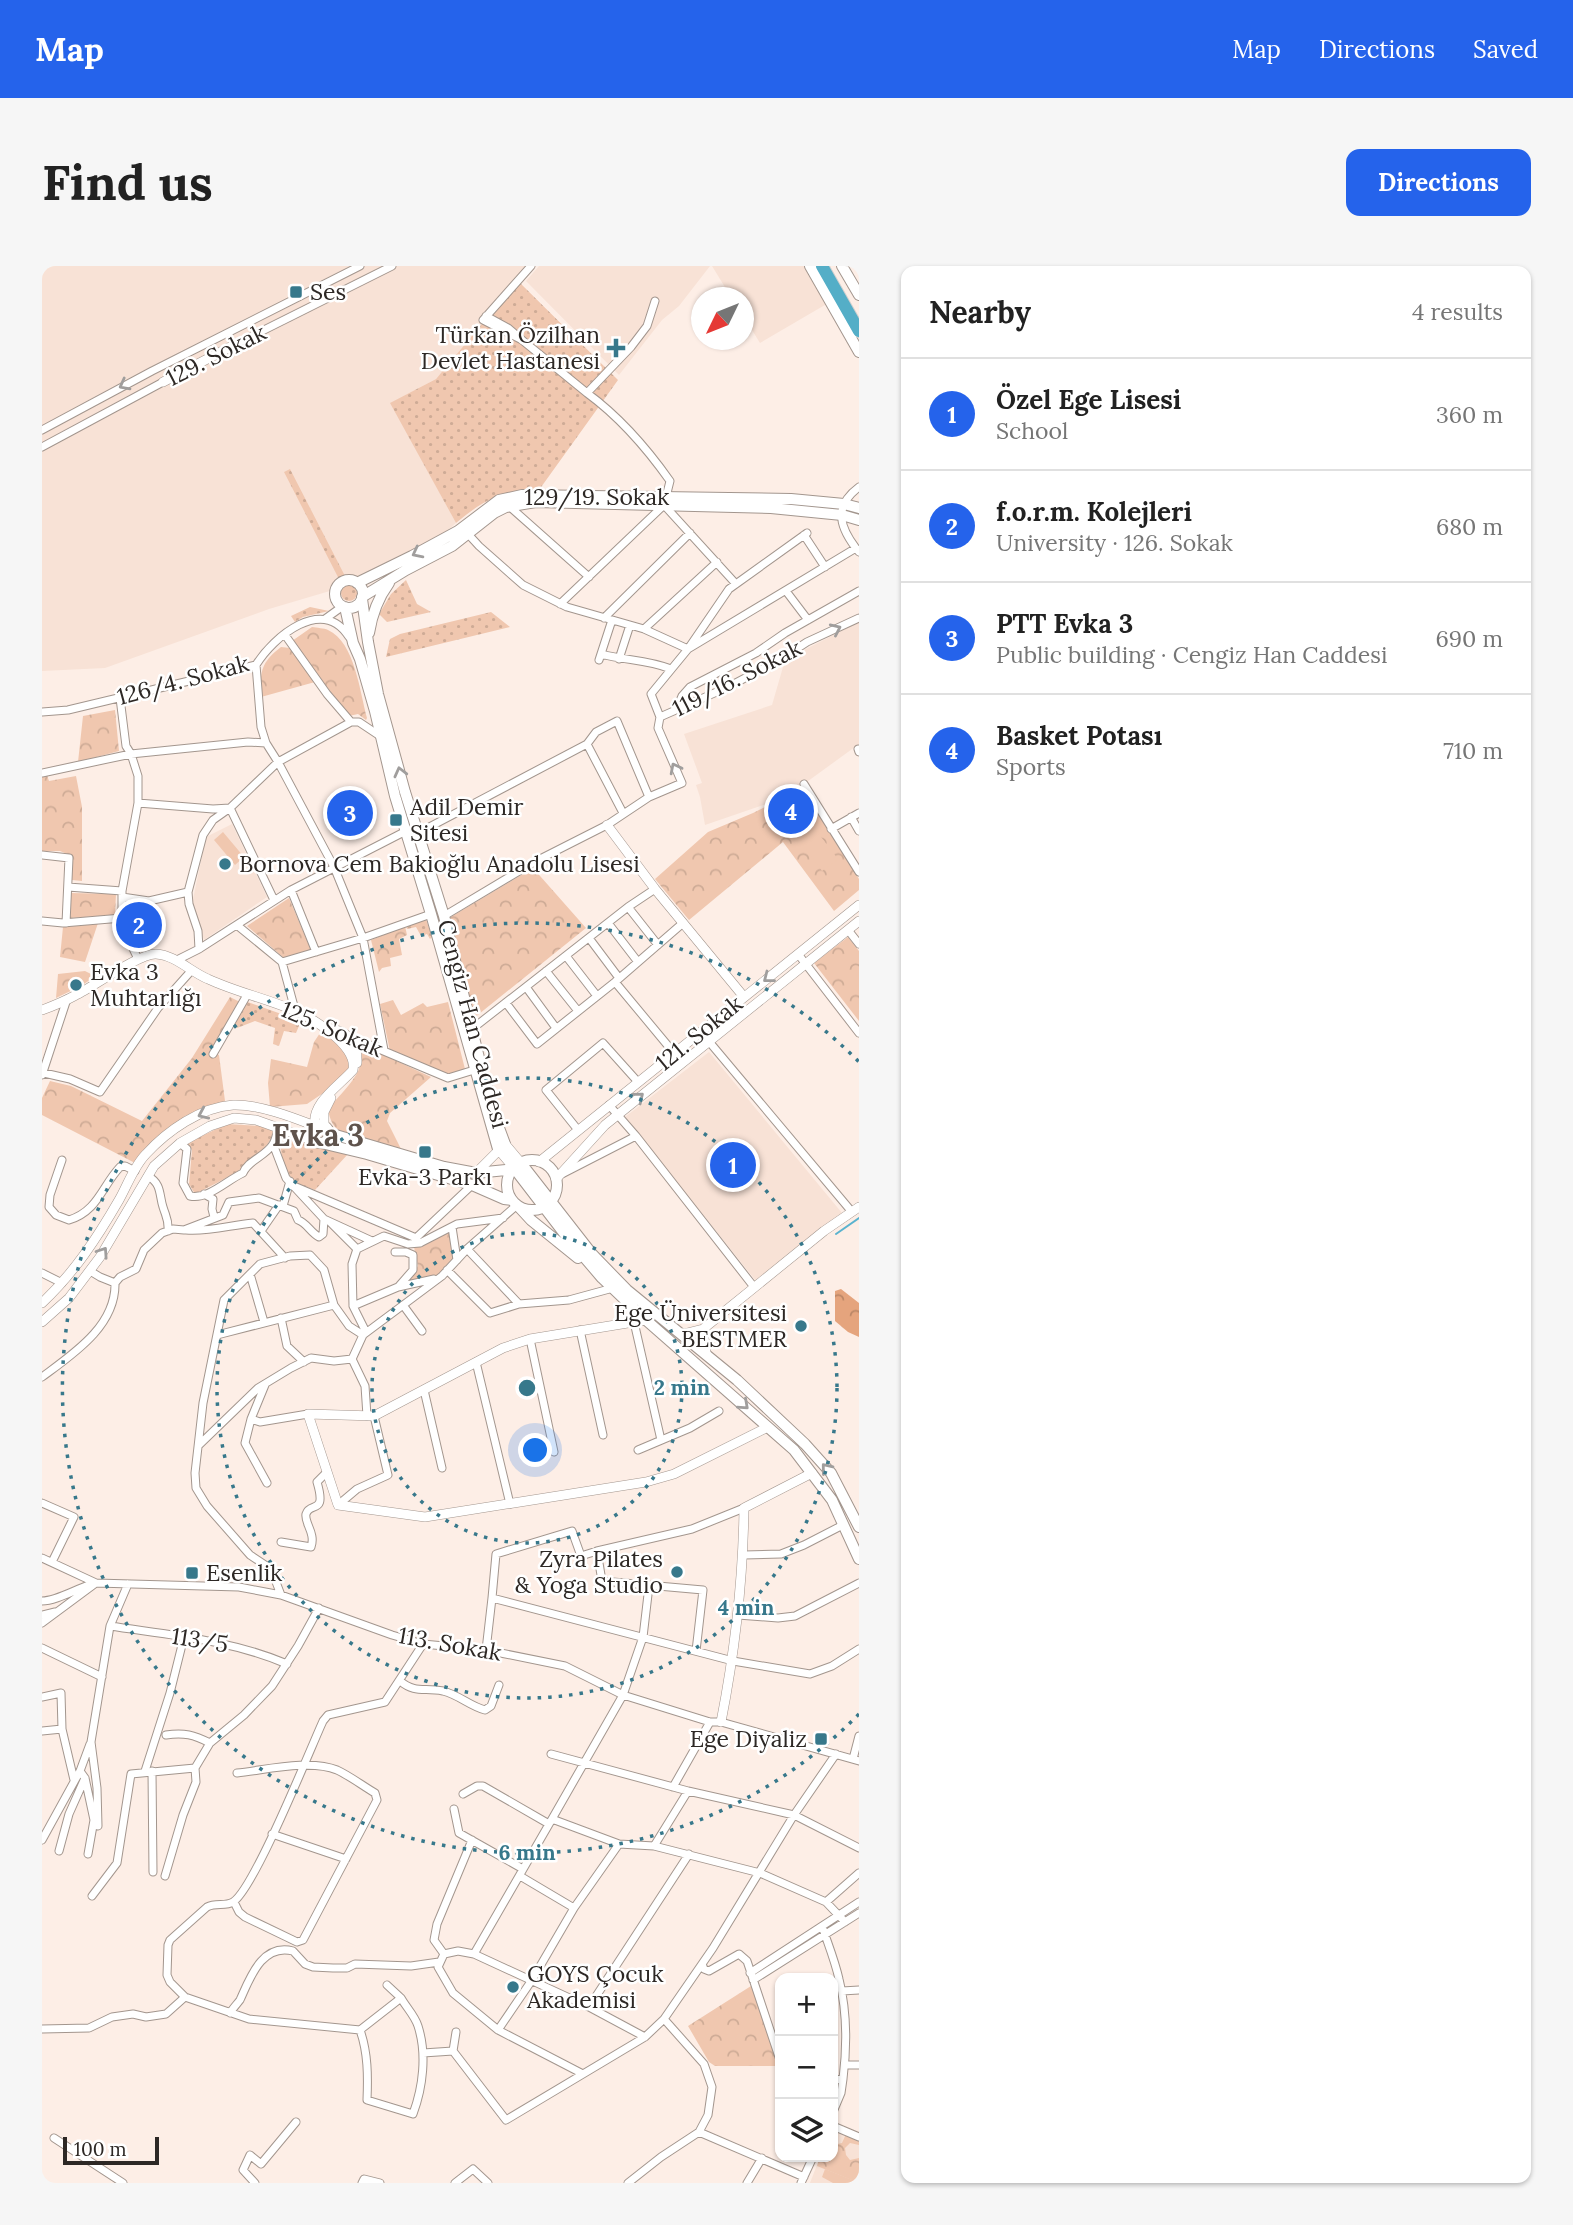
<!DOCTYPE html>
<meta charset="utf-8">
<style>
body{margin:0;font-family:Lora,serif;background:#f6f6f6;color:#222}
.controls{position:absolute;right:21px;bottom:21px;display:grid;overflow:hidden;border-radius:14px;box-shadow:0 2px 5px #0004}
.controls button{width:63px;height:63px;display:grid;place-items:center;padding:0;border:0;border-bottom:2px solid #e0e0e0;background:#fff;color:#222;font:35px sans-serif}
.compass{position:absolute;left:649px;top:21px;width:63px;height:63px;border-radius:50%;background:#fff;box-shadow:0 2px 5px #0004;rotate:227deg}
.scale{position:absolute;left:21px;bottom:18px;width:96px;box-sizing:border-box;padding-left:7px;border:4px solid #2d2825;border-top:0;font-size:19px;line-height:24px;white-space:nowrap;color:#2d2825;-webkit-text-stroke:5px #fff;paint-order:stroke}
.you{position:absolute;left:494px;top:1185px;width:24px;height:24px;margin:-18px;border:5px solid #fff;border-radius:50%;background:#1a73e8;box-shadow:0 0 0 10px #1a73e833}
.badge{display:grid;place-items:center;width:46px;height:46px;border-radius:50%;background:#2563eb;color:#fff;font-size:23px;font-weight:700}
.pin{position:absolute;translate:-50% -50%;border:4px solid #fff;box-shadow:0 2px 7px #0006}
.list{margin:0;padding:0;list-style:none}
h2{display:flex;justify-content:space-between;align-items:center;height:91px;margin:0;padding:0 28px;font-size:30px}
h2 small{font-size:23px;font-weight:400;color:#767676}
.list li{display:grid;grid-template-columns:46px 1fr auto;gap:21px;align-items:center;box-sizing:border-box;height:112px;padding:0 28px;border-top:2px solid #e0e0e0}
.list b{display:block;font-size:26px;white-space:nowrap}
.list p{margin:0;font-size:23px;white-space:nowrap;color:#767676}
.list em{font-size:23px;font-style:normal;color:#767676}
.icon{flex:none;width:38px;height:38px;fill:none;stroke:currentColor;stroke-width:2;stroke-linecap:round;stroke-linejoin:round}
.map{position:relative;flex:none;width:817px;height:1917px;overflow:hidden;border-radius:14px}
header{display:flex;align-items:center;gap:42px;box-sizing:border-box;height:98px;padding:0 35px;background:#2563eb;color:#fff}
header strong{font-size:33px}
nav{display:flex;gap:38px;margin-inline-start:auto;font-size:24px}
.intro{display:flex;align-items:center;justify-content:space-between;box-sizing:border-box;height:168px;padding:0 42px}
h1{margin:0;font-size:49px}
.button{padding:18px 32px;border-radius:14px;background:#2563eb;color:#fff;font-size:24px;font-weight:700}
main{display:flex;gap:42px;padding:0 42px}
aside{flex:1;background:#fff;border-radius:14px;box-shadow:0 2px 5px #0004}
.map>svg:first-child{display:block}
.built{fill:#f8e2d6}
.grass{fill:url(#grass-dots)}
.forest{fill:url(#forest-crowns)}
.park{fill:url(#park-crowns)}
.pitch{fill:#f0c7af}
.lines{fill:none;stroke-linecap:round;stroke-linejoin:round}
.stream{stroke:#5ab3cf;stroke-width:2}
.minor-casing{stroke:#a3968e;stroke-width:9}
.tertiary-casing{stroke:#a3968e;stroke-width:10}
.secondary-casing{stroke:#a3968e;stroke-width:12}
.trunk-casing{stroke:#d1d0cf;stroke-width:14}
.minor{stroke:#fff;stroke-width:7}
.tertiary{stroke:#fff;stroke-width:9}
.secondary{stroke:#fff;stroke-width:10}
.trunk{stroke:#54aec7;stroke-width:12}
.oneway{stroke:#a09e9d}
.ring{fill:none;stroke:#37788b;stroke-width:3.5;stroke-dasharray:3.5 7}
.poi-dot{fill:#37788b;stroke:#fff;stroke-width:2.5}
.labels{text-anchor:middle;stroke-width:5;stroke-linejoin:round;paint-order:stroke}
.poi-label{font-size:23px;fill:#2d2825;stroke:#fff;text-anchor:start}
.street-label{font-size:23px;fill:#2d2825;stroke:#fff}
.district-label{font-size:30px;font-weight:bold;fill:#5f534c;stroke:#fff}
.centre{fill:#37788b;stroke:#fff;stroke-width:3.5}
.ring-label{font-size:21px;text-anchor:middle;font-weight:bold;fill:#37788b;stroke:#fff;stroke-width:5;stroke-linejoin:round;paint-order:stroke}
</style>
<header>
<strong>Map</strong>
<nav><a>Map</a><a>Directions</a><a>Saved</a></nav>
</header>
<div class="intro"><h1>Find us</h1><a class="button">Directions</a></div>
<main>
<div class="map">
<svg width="817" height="1917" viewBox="0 0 817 1917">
<defs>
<pattern id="grass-dots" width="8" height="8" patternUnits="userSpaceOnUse" patternTransform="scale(1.75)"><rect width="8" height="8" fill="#f0c7af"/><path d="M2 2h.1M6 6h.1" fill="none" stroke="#ceab96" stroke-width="1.8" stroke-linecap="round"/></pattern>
<pattern id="forest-crowns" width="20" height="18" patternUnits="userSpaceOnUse" patternTransform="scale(1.75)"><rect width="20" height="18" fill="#e5a47d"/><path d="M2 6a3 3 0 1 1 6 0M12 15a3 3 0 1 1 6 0" fill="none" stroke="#ba8666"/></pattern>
<pattern id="park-crowns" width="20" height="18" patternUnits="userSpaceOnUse" patternTransform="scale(1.75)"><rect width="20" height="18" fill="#f0c7af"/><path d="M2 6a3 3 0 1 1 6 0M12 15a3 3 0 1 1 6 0" fill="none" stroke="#ceab96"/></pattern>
</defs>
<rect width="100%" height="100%" fill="#fdeee6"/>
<path class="built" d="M0,0H494L445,59L394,113L349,137L414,257L362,303L227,343L63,402L0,405Z
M497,0H668L637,40L620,54L577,109L484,15Z
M670,0H768L788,36L718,77L702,51V32L689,31Z
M817,356V478L762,518L727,537L663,559L658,531L654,519L660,517L642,468L730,439L741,401L760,385Z
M190,558L225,631L162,674L150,638L164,571Z
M667,786L800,947L714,1015L583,851Z
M791,1862L817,1874V1917H768L778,1891H791Z"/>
<path class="grass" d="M476,15L576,114L497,224C458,226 444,232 414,257L348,137L394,113Z
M248,203L303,310L297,313L242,206Z
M364,314L375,338L389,346L345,356L337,348L349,328Z
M299 327a8 8 0 1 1 16 0a8 8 0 1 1-16 0Z
M268,341L287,345L261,351L253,356L249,350Z
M449,346L468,361L344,391L348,373L358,368Z
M384,653L390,671L388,673L385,668L379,670L374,661L365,663L364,660Z
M203,735L259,755L254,767L242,765L237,780L231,778L233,762L213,755L195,762L192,759Z
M185,858L219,860L232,865C222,896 180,914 153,928L147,918L150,884L145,877Z
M238,866L273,881L306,888L273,924C268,922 261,920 256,918C241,908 237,882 238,866Z"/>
<path class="forest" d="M799,1023L817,1037V1071L806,1066L793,1055V1025Z"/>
<path class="park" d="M270,361C275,362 282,362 286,364C313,376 318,427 325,452L324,454L316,448L307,450L250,375Z
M239,381L248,382L273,416L219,431C218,407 218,397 239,381Z
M73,444L77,485L36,496L41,450Z
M5,509L7,515L34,510L40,541V615L30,614V590L18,585H0V511Z
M760,522L817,613V624L792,645L741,576L647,654L613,613L666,566L711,547Z
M491,602L544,662L432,752L407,652Z
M29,627L74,628L73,649L28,652Z
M247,632L269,684L242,692L205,660Z
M45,657H56L43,696L18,691L21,661Z
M363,660L365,669L357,673L360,689L348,692L349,700L340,702L337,706L329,674Z
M806,671L817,685V755L772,697Z
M43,705L51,709L52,711L39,720L14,732L16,708Z
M188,731L198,736L170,785L177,789L183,835L143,850L125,864L93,897L0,849V832L8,815L29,820L100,855L150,792Z
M351,734L359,749L381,737L385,741L406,736L423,803L403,809L348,785L338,738Z
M280,764L306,789L307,807L299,815L265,838L228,841L226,817L229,793L265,801L272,776Z
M318,778L389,811L348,847L345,855L359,883L301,867C291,862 288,854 286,844C301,823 327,806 318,778Z
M408,966L411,994L395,1010L365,1017L376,1000L372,981Z
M709,1720L738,1800H673L667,1796L646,1760Z
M804,1868L817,1874V1879L808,1877L803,1882L804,1889L808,1894L817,1892V1917L775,1900L778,1891H791V1879L800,1877Z"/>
<path class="pitch" d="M751,535L759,545L745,554L738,545Z
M767,548L774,558L754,572L747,563Z
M773,563L796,593L780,605L758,575Z
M181,566L202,591L193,599L172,574Z
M783,1903L813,1915L814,1917H791L780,1911Z"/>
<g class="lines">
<path class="stream" d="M794,968L817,952"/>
<defs>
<path id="minor" d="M444,50L466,62L480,74L441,54L489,0
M480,74L545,127L589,81L605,60L613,35
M196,77L350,0
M0,164L110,105L318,0
M0,181L121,116
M817,221C790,241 798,263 817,286
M622,239L694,318
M467,240L547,311
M426,268L437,280L481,319L525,341L602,363L646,383L814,282
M762,269L783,301
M744,325L766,354
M518,338L622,239L628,215C604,181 579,152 545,127
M562,352L648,267
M283,353L301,340
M602,363L675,296
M243,369L285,428L309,456H317L341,472
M559,388C585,395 604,393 629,403
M577,393L588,359
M557,394L570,354
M214,399L219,461L224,477L236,496L292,601L321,672L342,784
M78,432L84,480L89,488L96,510V537L80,625V652L86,672L96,693
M635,442L640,430L648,421L714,387L743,367L817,325
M0,446L26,444L214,399C231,371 281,329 307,371
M618,451L609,428L646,383L687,323L765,267
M545,478L581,547
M816,483L817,486
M0,507L89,488L206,476L224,477
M762,518L817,606
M96,537L171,543L188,542L232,634
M809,551L817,565
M789,563L817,547
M376,567L545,478L554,466L575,455L607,531
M0,589L27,592L24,657
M26,621L80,625
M249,624L274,686
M80,631L107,635L146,626
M586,641L616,679
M402,650L494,595L565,559L607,531L640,517L616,462L618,451L686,421L739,393L765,376L817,352
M0,655L21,657L80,652
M566,657L596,696
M196,660L240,696L321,672L389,648
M806,664L817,678
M547,672L577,712
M157,683L156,665L147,638L146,626L161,569L171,554L188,542L236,496L309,456
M756,688L817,767
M524,690L555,730
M135,694L157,683L249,624L364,565
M240,696L253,744
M504,705L536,745
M573,716L632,787
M484,721L514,762
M464,737L495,778L573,716L641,657
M430,763L586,641L613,623
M659,766L810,946
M306,770L406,812L432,804
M171,788L205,729
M2,807L28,813L58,826L116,742L149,705
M0,809L25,733
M567,839L594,870L712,1021
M536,864L504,824L561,777L596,816
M138,877L145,883L141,917L148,930C166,934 185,914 201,907C206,894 223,891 231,878C234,873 235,866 237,861
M231,878L244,912L282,953L330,975
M20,894L8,929L7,941L14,949L27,954C56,945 60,920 78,901L83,900L93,905
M520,908L594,870
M106,910C120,918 117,929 121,941C124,951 127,954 126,965
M254,921L374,972L430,919
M162,928L171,933L170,943L172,951
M241,940L248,915
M288,956L315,983
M410,961L415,994
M144,964C166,966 189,959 211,957L243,992
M219,965L237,939
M377,976L378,977L415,958L461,952
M425,983L477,1038L527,1034L571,1022
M353,986H364L371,989V1004L357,1020
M405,1004L448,1047L477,1038
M48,1005L58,1011L73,1017L78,1011L94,1003L102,984L120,967L131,963L142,964L181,949L187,936L217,932L252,945L256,954C265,957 268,966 277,971L281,968L282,953
M0,1007L20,1017
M208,1008L222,1056
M361,1039L380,1065
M311,1040L356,1021L392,1013
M239,1052L245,1080L262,1096
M592,1056L619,1174
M538,1064L561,1169
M324,1066L311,1040L310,998L315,983L342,970L366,978L378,977
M175,1069L292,1039
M488,1073L512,1186
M310,1093L323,1120L325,1150
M434,1096L468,1238
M0,1111C31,1088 74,1060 73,1017
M223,1119L209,1153L203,1177L225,1217
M382,1124L400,1202
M209,1153L218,1156L266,1148
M157,1179L216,1122L249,1102L269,1092L292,1095L310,1093L321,1069L400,1010L425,983L475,939
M596,1184L648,1162L677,1145
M0,1237L32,1251L10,1296
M296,1239L315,1223L346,1209L332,1150
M239,1276L269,1281C274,1267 262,1257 264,1248C268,1235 285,1250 275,1216L285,1206
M702,1289L739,1288L762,1279L801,1259
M0,1292L54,1317L197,1321L239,1329L350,1369L381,1378L444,1384L523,1400L581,1429L668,1456H679L817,1495
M239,1329L229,1303L208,1289L165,1240L154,1222L153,1207L161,1137L182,1034L218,998L248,990L268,989L282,1004L292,1039L307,1060L321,1069
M450,1332L454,1288L530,1265L539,1290L555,1285
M0,1335C14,1335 32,1324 47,1319
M0,1349L13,1346
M696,1349L736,1352L753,1350L817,1317
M0,1357L54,1317
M68,1360C128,1369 189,1374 245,1398
M0,1382L60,1411
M444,1384L450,1332L691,1395L768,1408L790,1400L817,1383
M654,1385L661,1324L560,1315L555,1285L650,1263L702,1242
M358,1415C374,1428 382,1421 401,1425C417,1429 428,1440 443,1444L449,1440L457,1419
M0,1431L19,1427L20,1463L32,1514
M0,1465L20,1463
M124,1469C142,1466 152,1469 168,1477
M509,1488L646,1525L752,1549L817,1582
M811,1493L817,1470
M38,1505L43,1512L52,1554L46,1588
M103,1505L128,1427L142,1371
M110,1505L111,1606
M631,1521L668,1456
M421,1528L435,1520H441L507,1558
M412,1543L417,1567L481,1603
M510,1553L581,1429L601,1371L607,1320
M56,1560L55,1522L49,1476L68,1360L86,1318
M230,1568L304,1593
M0,1574L38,1505L48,1478
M612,1580L646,1525
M17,1585L27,1548L43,1512
M123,1610L141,1549L154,1516L153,1502L168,1477L202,1449L230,1420L256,1380L277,1342
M478,1610L532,1642
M50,1630L75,1597L89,1508L153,1502
M192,1636L197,1646L203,1651L255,1676L261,1674L335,1534L333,1527C321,1520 308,1510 295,1504C268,1493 224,1504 195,1507
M784,1636L817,1607
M780,1660C786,1678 793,1695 797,1713C805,1745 805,1781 801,1813L791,1814
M402,1688L392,1674L395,1658L430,1574
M432,1688L510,1553L577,1578L612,1580L718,1607L784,1636L803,1656
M660,1698L662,1703L667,1705L697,1688L705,1695L738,1794
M708,1707L817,1636
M711,1714L817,1647
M345,1719L359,1732
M800,1725L817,1724
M143,1731L128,1716L125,1709L126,1679L128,1674L165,1641C174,1636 183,1641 191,1636C212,1623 267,1486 281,1455L286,1449L343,1436L381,1378
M359,1732C364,1741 373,1750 376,1760C385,1788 381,1821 371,1848L325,1834C326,1810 326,1787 318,1764Z
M547,1741L647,1588
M188,1747C191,1742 195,1738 198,1734C208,1712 220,1677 251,1685L263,1698L271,1701L291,1702H305L313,1698L369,1700L397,1696
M0,1763L47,1762L70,1751L91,1748L104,1751L124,1748L143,1731L207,1753L318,1764
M456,1764L490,1714L532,1642L577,1578
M414,1766L411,1785L464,1854L603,1771L622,1753L671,1682L752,1549L794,1488
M381,1787L411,1785
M803,1799H817
M541,1808L456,1764L411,1727L396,1701L402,1688L416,1685L432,1688L547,1741L603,1771
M791,1846L799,1827L801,1813
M791,1860L817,1871
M657,1866L762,1911
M12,1872L81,1917
M213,1917L201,1904L208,1889L219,1898L254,1856
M320,1917L322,1913L338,1917
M413,1917L431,1903L446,1917
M586,1917L619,1891L657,1866L666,1849L670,1821L662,1798L622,1753
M705,1917L720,1892
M759,1917L771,1891"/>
<path id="tertiary" d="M121,116L196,77
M565,559L613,623L702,731
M0,744C11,740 23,735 34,729C51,721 98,687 114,688C133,689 149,706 166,713C194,726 223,732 251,744C271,752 316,780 311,804C297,820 269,837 273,860C250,851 216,838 191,839C159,841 125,865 104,888C92,900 85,920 77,934C55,972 32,1007 0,1037
M282,762C304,763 316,775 315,797
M282,860V846L289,832
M456,883L472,902
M497,896L817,639
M434,907L463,878L479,897
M514,913L563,859L817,655
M604,1054L488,1073L461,1082L332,1150L266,1148L296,1239L383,1251L604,1216L632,1208L726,1161
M0,1056L27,1032L58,991L112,900L138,877L168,860L192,852L214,854L273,875
M661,1063L664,1087
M641,1068L661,1063L782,965L817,941
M679,1456C693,1385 701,1314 702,1242L770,1207"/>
<path id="secondary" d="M768,0L817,86
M800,0L817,29
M293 328a14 14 0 1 1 28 0a14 14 0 1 1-28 0Z
M315,317L370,290L416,265L457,234L480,229L749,233L802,238L817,242
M320,331L364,304L410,280L452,247L464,241L494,236L729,242L800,249L817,254
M320,333L326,376L336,428L363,526L402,650L439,800L453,851L463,878
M303,341L311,377L318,393L333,445L353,530L389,648L456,883
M327,367C330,348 336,332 347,317
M269 868a9 9 0 1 1 18 0a9 9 0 1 1-18 0Z
M287,867L402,901L434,907L464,904L469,906
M279,877L325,888L430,919L462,933L470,934
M465 919a25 25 0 1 1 50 0a25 25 0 1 1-50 0Z
M479,897L550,988L585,1024L695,1114L763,1178L789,1207L817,1261
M472,902L525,971L560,1012L604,1054L752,1184L790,1234L817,1293
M477,941L489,954L536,992"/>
<path id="trunk" d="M780,0L817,65"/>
</defs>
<use href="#minor" class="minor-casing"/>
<use href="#tertiary" class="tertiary-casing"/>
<use href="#secondary" class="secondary-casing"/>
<use href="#trunk" class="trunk-casing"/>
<use href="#minor" class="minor"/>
<use href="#tertiary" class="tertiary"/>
<use href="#secondary" class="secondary"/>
<use href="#trunk" class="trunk"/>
</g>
<defs><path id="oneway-chevron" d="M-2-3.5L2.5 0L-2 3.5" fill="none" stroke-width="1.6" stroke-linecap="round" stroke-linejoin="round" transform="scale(1.75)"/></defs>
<g class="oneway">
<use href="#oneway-chevron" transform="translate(82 119) rotate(152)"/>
<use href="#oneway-chevron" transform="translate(375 287) rotate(153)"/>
<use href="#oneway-chevron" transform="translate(794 363) rotate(-25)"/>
<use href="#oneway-chevron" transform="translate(633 502) rotate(-117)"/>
<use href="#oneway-chevron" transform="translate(358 506) rotate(-104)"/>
<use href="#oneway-chevron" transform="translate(726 712) rotate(142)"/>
<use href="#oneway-chevron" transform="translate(597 831) rotate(-39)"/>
<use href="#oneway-chevron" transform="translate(161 848) rotate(156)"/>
<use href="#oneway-chevron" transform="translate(61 986) rotate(-56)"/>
<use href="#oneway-chevron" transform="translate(702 1139) rotate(42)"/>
<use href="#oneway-chevron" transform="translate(784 1202) rotate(-129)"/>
</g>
<g class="ring">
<circle cx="485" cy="1122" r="155"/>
<circle cx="485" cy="1122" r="310"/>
<path d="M817 1448A465 465 0 1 1 817 796"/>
</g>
<g class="poi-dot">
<rect x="247" y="19" width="14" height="14" rx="3.5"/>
<path d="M570.5 71.5h7v7h7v7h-7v7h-7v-7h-7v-7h7z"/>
<rect x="347" y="547" width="14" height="14" rx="3.5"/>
<circle cx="183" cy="598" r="7"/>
<circle cx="34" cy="719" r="7"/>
<rect x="376" y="879" width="14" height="14" rx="3.5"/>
<circle cx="759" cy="1060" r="7"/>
<circle cx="635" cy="1306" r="7"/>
<rect x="143" y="1300" width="14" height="14" rx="3.5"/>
<rect x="772" y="1466" width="14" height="14" rx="3.5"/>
<circle cx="471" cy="1721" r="7"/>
</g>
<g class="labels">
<g class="poi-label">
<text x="268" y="34">Ses</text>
<text x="558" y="77" text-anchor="end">Türkan Özilhan<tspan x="558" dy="26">Devlet Hastanesi</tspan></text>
<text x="368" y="549">Adil Demir<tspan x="368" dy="26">Sitesi</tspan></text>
<text x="197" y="606">Bornova Cem Bakioğlu Anadolu Lisesi</text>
<text x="48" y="714">Evka 3<tspan x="48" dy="26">Muhtarlığı</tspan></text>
<text x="383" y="919" text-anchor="middle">Evka-3 Parkı</text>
<text x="745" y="1055" text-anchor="end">Ege Üniversitesi<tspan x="745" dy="26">BESTMER</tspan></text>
<text x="621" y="1301" text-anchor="end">Zyra Pilates<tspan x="621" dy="26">&amp; Yoga Studio</tspan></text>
<text x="164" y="1315">Esenlik</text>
<text x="765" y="1481" text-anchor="end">Ege Diyaliz</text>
<text x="485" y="1716">GOYS Çocuk<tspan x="485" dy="26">Akademisi</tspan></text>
</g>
<g class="street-label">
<text transform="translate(174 89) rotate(-27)" y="8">129. Sokak</text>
<text x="555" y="239">129/19. Sokak</text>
<text transform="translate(695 412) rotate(-27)" y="8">119/16. Sokak</text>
<text transform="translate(141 414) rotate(-15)" y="8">126/4. Sokak</text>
<text transform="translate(431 758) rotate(75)" y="8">Cengiz Han Caddesi</text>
<text transform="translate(290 763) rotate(23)" y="8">125. Sokak</text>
<text transform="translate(657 767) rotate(-39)" y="8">121. Sokak</text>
<text transform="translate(158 1374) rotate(9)" y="8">113/5</text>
<text transform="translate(408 1378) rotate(10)" y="8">113. Sokak</text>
</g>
<g class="district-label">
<text x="276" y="880">Evka 3</text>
</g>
</g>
<circle cx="485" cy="1122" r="10" class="centre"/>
<g class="ring-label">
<text x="640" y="1129">2 min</text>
<text x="704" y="1349">4 min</text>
<text x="485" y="1594">6 min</text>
</g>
</svg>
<div class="controls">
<button>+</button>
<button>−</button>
<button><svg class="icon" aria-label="layers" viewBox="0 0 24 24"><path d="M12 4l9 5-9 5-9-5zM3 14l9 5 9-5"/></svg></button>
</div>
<svg class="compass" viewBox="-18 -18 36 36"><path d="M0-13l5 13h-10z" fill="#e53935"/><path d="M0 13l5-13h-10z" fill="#767676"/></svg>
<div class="scale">100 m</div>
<div class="you"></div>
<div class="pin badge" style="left:691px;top:899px">1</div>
<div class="pin badge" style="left:97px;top:659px">2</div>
<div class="pin badge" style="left:308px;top:547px">3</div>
<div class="pin badge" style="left:749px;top:545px">4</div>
</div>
<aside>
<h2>Nearby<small>4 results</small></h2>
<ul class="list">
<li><span class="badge">1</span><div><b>Özel Ege Lisesi</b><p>School</p></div><em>360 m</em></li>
<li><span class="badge">2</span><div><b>f.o.r.m. Kolejleri</b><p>University · 126. Sokak</p></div><em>680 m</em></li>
<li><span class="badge">3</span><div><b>PTT Evka 3</b><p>Public building · Cengiz Han Caddesi</p></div><em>690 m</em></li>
<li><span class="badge">4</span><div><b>Basket Potası</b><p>Sports</p></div><em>710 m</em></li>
</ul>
</aside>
</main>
